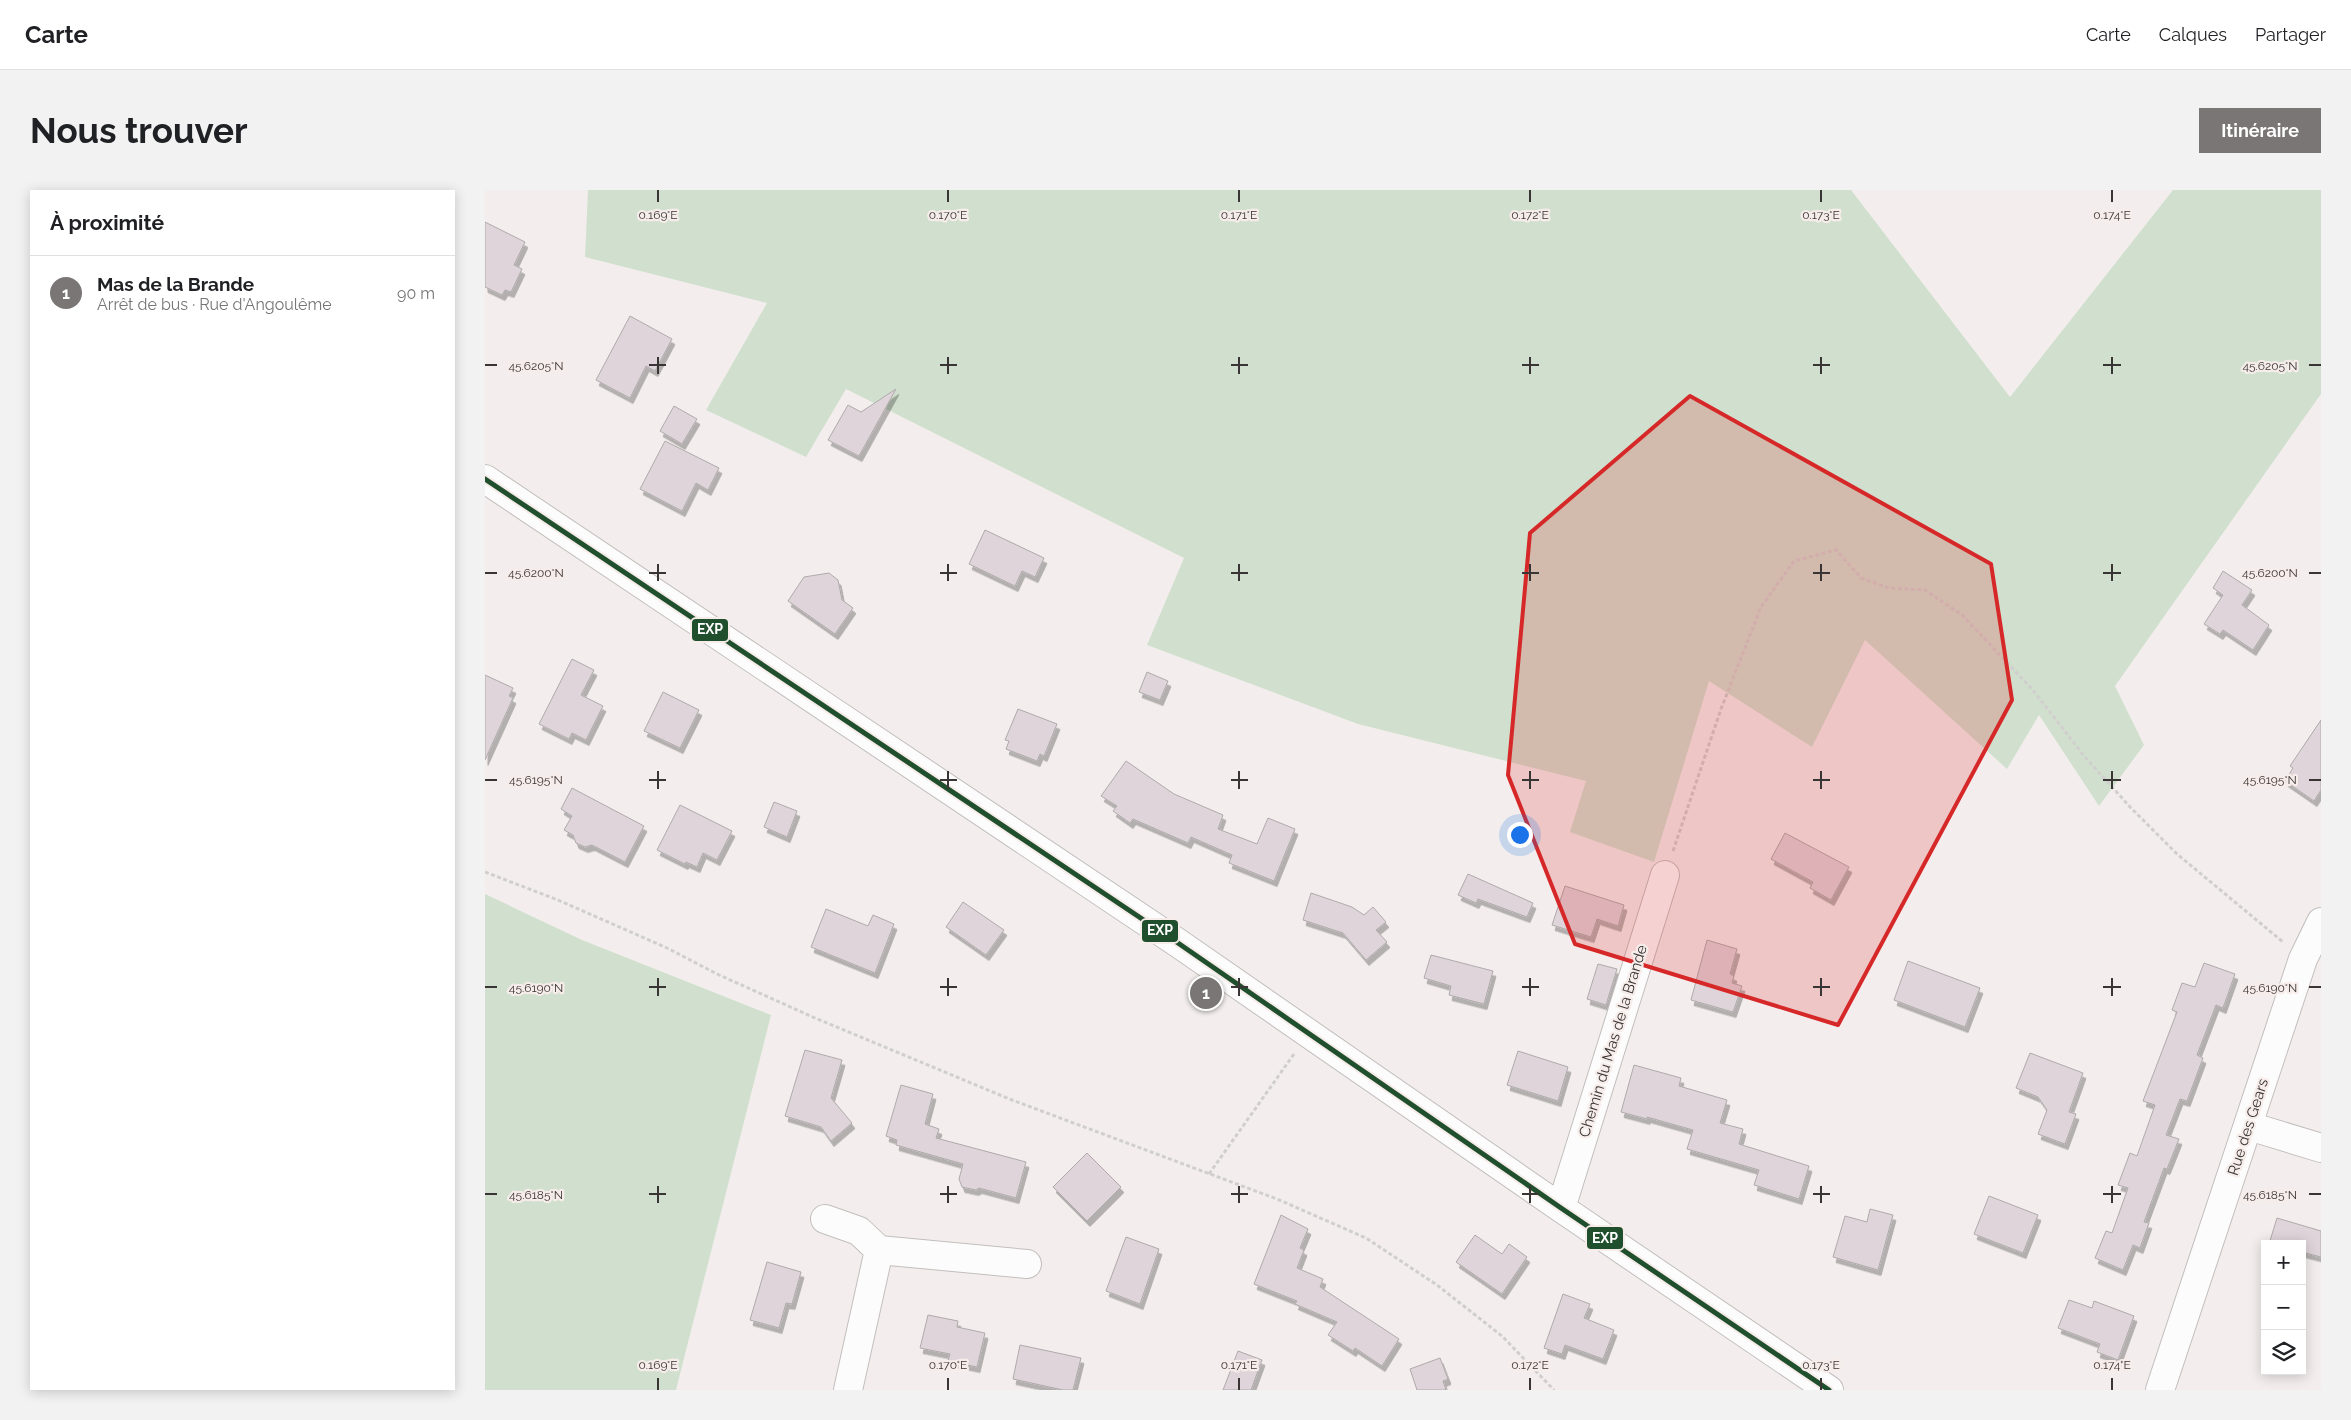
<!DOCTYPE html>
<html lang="fr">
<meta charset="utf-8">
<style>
body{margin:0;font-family:Raleway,sans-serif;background:#f2f2f2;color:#202124}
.controls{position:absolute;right:15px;bottom:15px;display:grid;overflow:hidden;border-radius:0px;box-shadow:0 2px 12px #0003}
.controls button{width:45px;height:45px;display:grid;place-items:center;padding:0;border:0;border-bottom:1px solid #e0e0e0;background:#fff;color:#202124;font:25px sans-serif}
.you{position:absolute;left:1034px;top:644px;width:18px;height:18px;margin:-12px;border:4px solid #fff;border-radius:50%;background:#1a73e8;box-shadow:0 0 0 8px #1a73e833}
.badge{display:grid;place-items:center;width:32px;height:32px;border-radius:50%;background:#797675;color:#fff;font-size:16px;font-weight:700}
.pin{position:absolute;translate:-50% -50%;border:2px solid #fff;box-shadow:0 1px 5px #0006}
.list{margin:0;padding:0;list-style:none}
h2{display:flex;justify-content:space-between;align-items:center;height:65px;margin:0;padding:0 20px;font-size:21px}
h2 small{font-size:16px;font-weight:400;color:#757577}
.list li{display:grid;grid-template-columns:32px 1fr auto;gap:15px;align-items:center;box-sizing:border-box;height:75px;padding:0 20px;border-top:1px solid #e0e0e0}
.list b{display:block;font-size:19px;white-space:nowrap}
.list p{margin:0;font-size:16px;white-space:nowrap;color:#757577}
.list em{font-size:16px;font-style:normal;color:#757577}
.icon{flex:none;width:28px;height:28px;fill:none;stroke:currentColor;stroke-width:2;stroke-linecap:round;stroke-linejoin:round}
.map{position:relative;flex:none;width:1836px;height:1200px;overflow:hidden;border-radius:0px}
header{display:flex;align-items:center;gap:30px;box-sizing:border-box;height:70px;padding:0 25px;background:#fff;border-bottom:1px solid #e0e0e0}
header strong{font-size:24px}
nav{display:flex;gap:28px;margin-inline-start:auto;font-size:18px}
.intro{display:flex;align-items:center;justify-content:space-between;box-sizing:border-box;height:120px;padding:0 30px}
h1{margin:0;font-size:35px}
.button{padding:12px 22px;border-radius:0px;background:#797675;color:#fff;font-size:18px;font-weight:700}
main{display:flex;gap:30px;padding:0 30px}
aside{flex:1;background:#fff;border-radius:0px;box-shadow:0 2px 12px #0003}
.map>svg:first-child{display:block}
.green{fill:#d1e0ce}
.building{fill:#dfd4d9;stroke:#aeaaab;filter:url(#shadow)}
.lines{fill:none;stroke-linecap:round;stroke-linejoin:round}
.minor-casing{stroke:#c2bebd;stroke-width:30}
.path{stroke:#d1cfce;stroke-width:3;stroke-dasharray:4 2.5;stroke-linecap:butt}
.minor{stroke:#fdfcfc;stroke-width:28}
.bus-1-casing{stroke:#f6edea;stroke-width:9}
.bus-1{stroke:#204f2d;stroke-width:5}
.marked{fill:#d62828;fill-opacity:0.2;stroke:#d62828;stroke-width:4;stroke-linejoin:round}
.ticks{fill:none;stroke:#383534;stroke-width:2}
.labels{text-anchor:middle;stroke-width:4.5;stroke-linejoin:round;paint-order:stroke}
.street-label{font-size:15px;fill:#383534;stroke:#f6edea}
.ticks-label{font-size:12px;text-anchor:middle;fill:#383534;stroke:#f6edea;stroke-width:4.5;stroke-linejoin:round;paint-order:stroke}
.line-badge{stroke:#f6edea;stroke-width:2}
.badge-label{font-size:14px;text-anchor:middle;font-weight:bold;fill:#fff}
</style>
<header>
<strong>Carte</strong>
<nav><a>Carte</a><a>Calques</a><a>Partager</a></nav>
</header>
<div class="intro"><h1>Nous trouver</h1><a class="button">Itinéraire</a></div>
<main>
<aside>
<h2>À proximité<small></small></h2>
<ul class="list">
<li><span class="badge">1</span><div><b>Mas de la Brande</b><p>Arrêt de bus · Rue d'Angoulême</p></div><em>90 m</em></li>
</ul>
</aside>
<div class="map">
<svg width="1836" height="1200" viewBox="0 0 1836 1200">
<defs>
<filter id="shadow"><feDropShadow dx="3" dy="5.5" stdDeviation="0" flood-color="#0004"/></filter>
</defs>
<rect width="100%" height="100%" fill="#f3eeed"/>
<path class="green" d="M103,0H1366L1525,207L1688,0H1836V204L1630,496L1659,555L1614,616L1554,525L1522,579L1380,450L1327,557L1224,491L1169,672L1085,642L1101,591L873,534L662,455L699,368L361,199L321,267L221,220L282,113L100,67Z
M0,704L97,750L286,825L191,1200H0Z"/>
<path class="building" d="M0,32L40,52L29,75L37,79L26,102L20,100L17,105L0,97Z
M145,126L187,149L170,181L161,176L145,208L111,190Z
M411,199L374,266L343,250L363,215L376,222Z
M189,216L212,229L197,254L175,241Z
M180,251L234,278L223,300L211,293L197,321L155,299Z
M500,340L559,368L550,387L537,381L530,396L484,374Z
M1738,381L1767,400L1757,415L1784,435L1768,460L1738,440L1735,444L1719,434L1738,405L1728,398Z
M344,383L353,390L357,410L368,418L350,444L303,411L319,387Z
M87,469L109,480L96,505L118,516L101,550L87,543L84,549L54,534Z
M662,482L683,491L675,510L654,502Z
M0,485L28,498L24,506L28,508L0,570Z
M178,502L214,520L195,558L159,541Z
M533,519L572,534L559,566L555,564L552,571L521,559L524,551L520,550Z
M1836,530V600L1829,611L1800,591L1808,578L1805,576Z
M641,571L689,604L738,625L733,639L772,654L783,628L810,639L789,691L744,673L747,665L706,647L703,653L648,629L645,633L628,621L632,616L616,606Z
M87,598L159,636L140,672L107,655L100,657L91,653L88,645L79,640L87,626L76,619Z
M289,612L312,621L302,647L279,637Z
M195,615L247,641L232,670L218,663L212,677L201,672L200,674L172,660Z
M1300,643L1364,677L1346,710L1325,698L1328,692L1286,669Z
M983,684L1048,713L1042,727L993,709L991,713L973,705Z
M1080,696L1139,715L1133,736L1112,729L1106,747L1067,735Z
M826,703L867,717L879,725L888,717L901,732L891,740L902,752L881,770L858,743L818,730Z
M478,712L519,740L501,765L461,737Z
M341,719L383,736L388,725L409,734L390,783L326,757Z
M1222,750L1252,759L1245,784L1249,786L1247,793L1257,796L1248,822L1206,810Z
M946,765L1008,781L999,814L964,805L966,796L939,788Z
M1423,771L1495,798L1480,837L1409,810Z
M1719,773L1750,784L1738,818L1731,815L1712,865L1718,868L1702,911L1695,909L1681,945L1694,949L1682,979L1679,978L1659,1032L1664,1033L1655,1058L1648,1055L1638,1080L1610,1068L1621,1041L1627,1043L1643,998L1633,995L1645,963L1652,966L1670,915L1658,911L1692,822L1687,820L1697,793L1710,797Z
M1113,774L1132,779L1121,815L1102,809Z
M320,860L357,870L346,908L367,933L346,951L336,937L300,926Z
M1033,861L1083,877L1073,911L1022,895Z
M1545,863L1598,883L1584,922L1591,924L1580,954L1553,944L1562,920L1553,907L1531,898Z
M1149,875L1196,888L1194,896L1242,910L1235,933L1258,939L1254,954L1324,976L1314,1009L1269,995L1274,980L1202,959L1208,940L1162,927V929L1136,922Z
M416,895L448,904L440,934L454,939L451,948L541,972L531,1008L494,998L491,1000L477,997L474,989L478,974L411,955L412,950L401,946Z
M602,963L636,997L602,1031L568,997Z
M1504,1006L1553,1025L1538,1063L1489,1044Z
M1385,1019L1408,1025L1393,1080L1348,1067L1360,1026L1382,1032Z
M796,1025L823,1039L815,1058L819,1060L812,1078L838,1089L835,1097L914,1149L897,1176L870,1158L868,1161L843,1145L852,1132L810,1114L812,1111L769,1094Z
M1792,1028L1836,1041V1067L1817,1062V1054H1784Z
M990,1045L1017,1064L1024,1054L1042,1067L1017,1104L971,1072Z
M641,1047L674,1059L655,1114L621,1101Z
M282,1072L316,1082L307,1114L301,1113L294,1138L265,1130Z
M1078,1104L1105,1114L1099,1128L1129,1140L1118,1169L1080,1155L1077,1164L1059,1158Z
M1584,1110L1607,1118L1609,1111L1649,1126L1633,1170L1612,1162L1615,1154L1573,1138Z
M443,1125L473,1131L472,1137L500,1143L492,1177L463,1171L465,1164L435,1158Z
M535,1155L596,1168L588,1200H578L528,1189Z
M753,1161L777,1170L766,1200H738Z
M955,1168L963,1189L958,1191L961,1200H932L925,1179Z"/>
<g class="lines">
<defs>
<path id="minor" d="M0,289L693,753L1076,1018L1344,1200
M1764,936L1836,958
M1076,1018L1180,685
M340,1029L374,1041L394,1060L363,1200
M394,1060L542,1074
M1675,1200L1818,769L1836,732"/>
</defs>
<use href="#minor" class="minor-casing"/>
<path class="path" d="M1188,661L1236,519L1276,417L1309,371L1351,360L1376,388L1404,398L1440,400L1477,425L1547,499L1600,567L1646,618L1692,664L1798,752
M0,682L73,710L182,758L232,784L330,828L527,910L792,1009L881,1048L952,1095L1017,1146L1069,1200
M724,984L809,864"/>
<use href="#minor" class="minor"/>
<defs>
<path id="bus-1" d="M0,289L693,753L1076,1018L1344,1200"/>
</defs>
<use href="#bus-1" class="bus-1-casing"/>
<use href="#bus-1" class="bus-1"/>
</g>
<path class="marked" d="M1205,206L1506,374L1527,510L1353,835L1090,754L1023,585L1045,343Z"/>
<path class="ticks" d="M173,0V12M463,0V12M754,0V12M1045,0V12M1336,0V12M1627,0V12M173,167V184M463,167V184M754,167V184M1045,167V184M1336,167V184M1627,167V184M0,175H12M164,175H181M455,175H472M746,175H763M1037,175H1054M1328,175H1345M1618,175H1636M1824,175H1836M173,374V391M463,374V391M754,374V391M1045,374V391M1336,374V391M1627,374V391M0,383H12M164,383H181M455,383H472M746,383H763M1037,383H1054M1328,383H1345M1618,383H1636M1824,383H1836M173,581V599M463,581V599M754,581V599M1045,581V599M1336,581V599M1627,581V599M0,590H12M164,590H181M455,590H472M746,590H763M1037,590H1054M1328,590H1345M1618,590H1636M1824,590H1836M173,788V806M463,788V806M754,788V806M1045,788V806M1336,788V806M1627,788V806M0,797H12M164,797H181M455,797H472M746,797H763M1037,797H1054M1328,797H1345M1618,797H1636M1824,797H1836M173,996V1013M463,996V1013M754,996V1013M1045,996V1013M1336,996V1013M1627,996V1013M0,1004H12M164,1004H181M455,1004H472M746,1004H763M1037,1004H1054M1328,1004H1345M1618,1004H1636M1824,1004H1836M173,1188V1200M463,1188V1200M754,1188V1200M1045,1188V1200M1336,1188V1200M1627,1188V1200"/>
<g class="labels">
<g class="street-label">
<text transform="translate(1128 851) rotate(-73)" y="5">Chemin du Mas de la Brande</text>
<text transform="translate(1763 937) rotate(-72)" y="5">Rue des Gears</text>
</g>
</g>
<g class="ticks-label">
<text x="173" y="29">0.169°E</text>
<text x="463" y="29">0.170°E</text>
<text x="754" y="29">0.171°E</text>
<text x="1045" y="29">0.172°E</text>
<text x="1336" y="29">0.173°E</text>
<text x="1627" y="29">0.174°E</text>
<text x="51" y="180">45.6205°N</text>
<text x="1785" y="180">45.6205°N</text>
<text x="51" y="387">45.6200°N</text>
<text x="1785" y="387">45.6200°N</text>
<text x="51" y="594">45.6195°N</text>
<text x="1785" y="594">45.6195°N</text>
<text x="51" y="802">45.6190°N</text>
<text x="1785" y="802">45.6190°N</text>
<text x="51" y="1009">45.6185°N</text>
<text x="1785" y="1009">45.6185°N</text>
<text x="173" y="1179">0.169°E</text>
<text x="463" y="1179">0.170°E</text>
<text x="754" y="1179">0.171°E</text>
<text x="1045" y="1179">0.172°E</text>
<text x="1336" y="1179">0.173°E</text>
<text x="1627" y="1179">0.174°E</text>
</g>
<g class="line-badge">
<rect x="206" y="428" width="38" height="24" rx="5" fill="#204f2d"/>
<rect x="656" y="729" width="38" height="24" rx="5" fill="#204f2d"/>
<rect x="1101" y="1036" width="38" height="24" rx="5" fill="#204f2d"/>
</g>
<g class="badge-label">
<text x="225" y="444">EXP</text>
<text x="675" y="745">EXP</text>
<text x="1120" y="1053">EXP</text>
</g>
</svg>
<div class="controls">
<button>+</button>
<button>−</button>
<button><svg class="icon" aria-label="layers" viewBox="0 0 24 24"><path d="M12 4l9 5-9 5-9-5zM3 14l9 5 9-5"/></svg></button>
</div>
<div class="you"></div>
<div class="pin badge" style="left:721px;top:803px">1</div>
</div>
</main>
